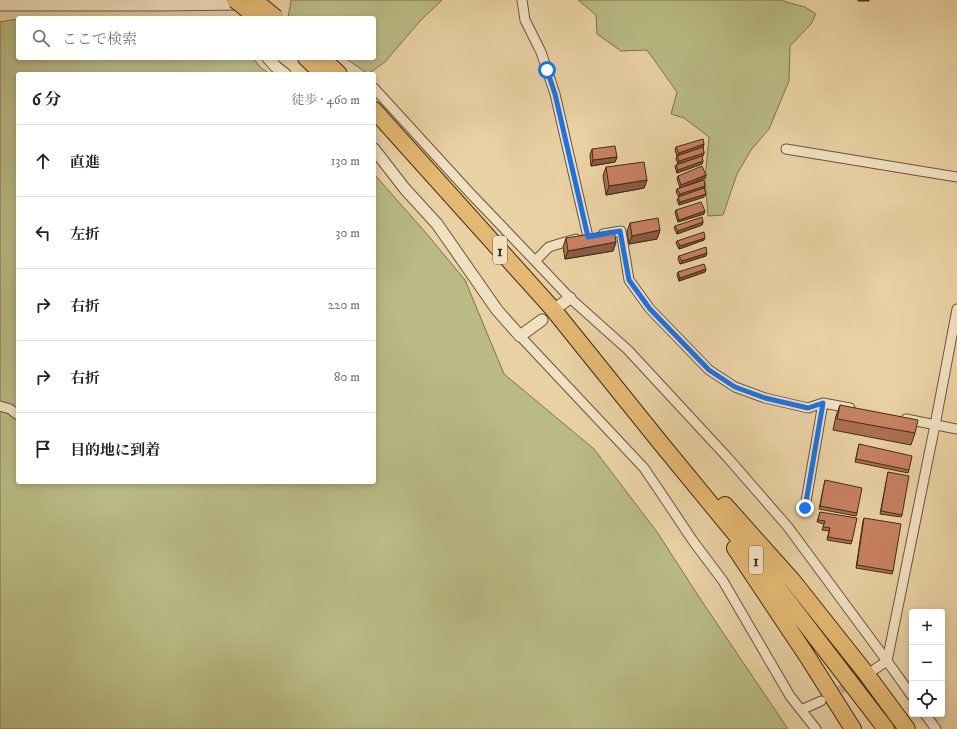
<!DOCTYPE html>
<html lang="ja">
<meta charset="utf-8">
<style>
body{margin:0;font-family:"IM FELL DW Pica","Noto Serif JP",serif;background:#f6f6f6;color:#222}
.controls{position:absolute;right:12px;bottom:12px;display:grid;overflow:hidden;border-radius:4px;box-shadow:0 2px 6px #0003}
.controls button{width:36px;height:36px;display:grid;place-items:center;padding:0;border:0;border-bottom:1px solid #e0e0e0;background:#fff;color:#222;font:20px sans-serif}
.stop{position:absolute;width:12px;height:12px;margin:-9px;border:3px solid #1a73e8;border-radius:50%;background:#fff}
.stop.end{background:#1a73e8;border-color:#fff;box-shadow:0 1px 4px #0008}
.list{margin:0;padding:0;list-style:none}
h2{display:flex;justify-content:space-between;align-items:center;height:52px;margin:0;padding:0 16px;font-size:17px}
h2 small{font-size:13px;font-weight:400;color:#767676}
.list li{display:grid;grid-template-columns:26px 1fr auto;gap:12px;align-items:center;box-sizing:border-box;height:72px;padding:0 16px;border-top:1px solid #e0e0e0}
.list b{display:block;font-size:15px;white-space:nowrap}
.list em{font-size:13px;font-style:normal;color:#767676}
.icon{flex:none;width:22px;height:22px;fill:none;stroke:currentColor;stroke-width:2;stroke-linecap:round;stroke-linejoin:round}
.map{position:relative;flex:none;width:957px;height:729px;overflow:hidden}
.search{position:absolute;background:#fff;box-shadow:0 2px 6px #0003;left:16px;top:16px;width:360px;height:44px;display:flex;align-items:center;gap:10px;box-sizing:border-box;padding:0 14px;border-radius:4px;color:#767676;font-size:15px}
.panel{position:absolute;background:#fff;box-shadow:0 2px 6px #0003;left:16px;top:72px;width:360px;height:412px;border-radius:4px}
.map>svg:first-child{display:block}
.green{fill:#b9ba84;stroke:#7c734c}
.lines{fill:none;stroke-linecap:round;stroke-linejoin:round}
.minor-tunnel{stroke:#c7b086;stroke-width:9;stroke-dasharray:9 4.5;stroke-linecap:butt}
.minor-casing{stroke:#6a5538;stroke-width:11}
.tertiary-casing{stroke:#6a5538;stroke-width:13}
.motorway-casing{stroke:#402c14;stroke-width:18}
.minor{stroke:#f1e1c3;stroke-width:9}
.tertiary{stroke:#f1e1c3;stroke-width:11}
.motorway{stroke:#e4b872;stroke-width:16}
.motorway-bridge-casing{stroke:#402c14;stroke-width:18;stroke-linecap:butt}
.motorway-bridge{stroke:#e4b872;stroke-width:16}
.wall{fill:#ac6f53;stroke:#402c14}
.shaded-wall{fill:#8c5a44;stroke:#402c14}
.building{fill:#c88161;stroke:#402c14}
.route{stroke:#1a73e8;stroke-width:5}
.labels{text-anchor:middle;stroke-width:3.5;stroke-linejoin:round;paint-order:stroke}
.shield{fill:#f1e1c3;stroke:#756248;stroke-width:1}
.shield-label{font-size:16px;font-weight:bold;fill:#402c14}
</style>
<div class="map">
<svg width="957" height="729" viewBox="0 0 957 729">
<rect width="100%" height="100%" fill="#e9d1a3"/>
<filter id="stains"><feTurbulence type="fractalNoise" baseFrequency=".005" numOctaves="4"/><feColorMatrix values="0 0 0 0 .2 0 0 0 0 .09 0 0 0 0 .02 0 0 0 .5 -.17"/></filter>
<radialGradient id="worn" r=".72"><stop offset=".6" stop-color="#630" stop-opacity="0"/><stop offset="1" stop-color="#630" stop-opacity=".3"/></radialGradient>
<path class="green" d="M291,0H442L420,21L385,62L368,74L345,58H374V18H288Z
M578,0H783L786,2L805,7L816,14L811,24L790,46L789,81L769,129L751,150L737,174L723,215L708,216L705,179L709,137L684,118L671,114L677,92L647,50L621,51L597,34L596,15Z
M18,19V58H253L260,67L270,74H18V482H374V174L426,233L465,280L504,374L594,449L657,532L699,597L788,729H0V22Z"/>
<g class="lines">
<path class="minor-tunnel" d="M828,697L869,673"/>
<defs>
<path id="minor" d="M522,0L525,20L541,52L555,94L588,237
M374,88L471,194L535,261
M786,149L957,177
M603,234L621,231L629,280L650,309L709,370L735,387L765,398L808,408L823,403L850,408
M576,239L565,242L549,247L535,261L570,298L628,350L728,458L788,527L887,661L912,696
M520,336L644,468L669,505L693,541L723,581L790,696L801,710L821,701
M0,406L10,409L18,415
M906,419L957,429
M805,507L823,403
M875,669L887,661L935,425L957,309
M801,710L816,729
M925,714L936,729"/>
<path id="tertiary" d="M0,5H160L243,4
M268,58L276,67L285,74
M374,149L405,189L437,224L497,310L520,336L542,320
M559,306L570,298"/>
<path id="motorway" d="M306,58L323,74
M322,58L339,74
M374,110L552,308L659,441L751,553L886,729
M725,505L792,580L865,672L907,729
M735,548L807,656L853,729"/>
</defs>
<use href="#minor" class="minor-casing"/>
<use href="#tertiary" class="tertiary-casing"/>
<use href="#motorway" class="motorway-casing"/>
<use href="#minor" class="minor"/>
<use href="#tertiary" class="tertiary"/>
<use href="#motorway" class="motorway"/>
<defs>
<path id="motorway-bridge" d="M235,0L258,18
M254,0L276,18"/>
</defs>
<use href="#motorway-bridge" class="motorway-bridge-casing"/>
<use href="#motorway-bridge" class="motorway-bridge"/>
</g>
<path class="wall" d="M704,144L703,147L704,153L703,156L700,157L703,161L702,164L677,173L675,167L676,165L678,164L676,159L677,156L675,150L676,147Z
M592,149L617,157L615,162L591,166L590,155Z
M606,167L647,180L644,188L606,195L603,176Z
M706,175L705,178L681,188L705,186L704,188L706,194L704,197L679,205L677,200L679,197L676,192L677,189L680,188L677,179L678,176Z
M676,210L704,214L678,222L675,213Z
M703,222L702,225L677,234L674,228L675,226Z
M630,223L660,230L657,239L629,244L627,232Z
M566,238L616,242L613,251L565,259L563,247Z
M704,240L679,249L676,243L677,241Z
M679,256H706L680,264L678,259Z
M706,269L705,272L679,281L677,275L678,272Z
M840,405L915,433L911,445L833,430L836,416Z
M859,444L909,470L908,473L855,462Z
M888,472L902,515L901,517L880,514Z
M825,480L857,513L856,516L819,509Z
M820,512L852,541L851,544L827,540L829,531L822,530L824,524L817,522Z
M864,518L893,571L892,574L856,568L863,521Z"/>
<path class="shaded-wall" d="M858,0H869V1H858Z
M704,144L703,147L677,156L679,153Z
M704,153L703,156L678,164L679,161Z
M617,157L615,162L591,166L593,160Z
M703,161L702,164L677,173L678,170Z
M706,175L705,178L680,188L681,185Z
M647,180L644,188L606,195L609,186Z
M705,186L704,188L679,197L680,194Z
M706,194L704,197L679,205L680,202Z
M705,211L704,214L678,222L679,220Z
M703,222L702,225L677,234L678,231Z
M660,230L657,239L629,244L632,236Z
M705,238L704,240L679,249L680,246Z
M616,242L613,251L565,259L568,251Z
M707,253L706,256L680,264L682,261Z
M706,269L705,272L679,281L680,278Z"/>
<path class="building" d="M703,139L704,144L679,153L676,147Z
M615,146L617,157L593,160L592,149Z
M703,147L704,153L679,161L677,156Z
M702,156L703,161L678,170L676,165Z
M644,162L647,180L609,186L606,167Z
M702,166L706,175L681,185L678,176Z
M704,180L705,186L680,194L677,189Z
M704,188L706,194L680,202L678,197Z
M701,202L705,211L679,220L676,210Z
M702,217L703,222L678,231L675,226Z
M658,218L660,230L632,236L630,223Z
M614,230L616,242L568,251L566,238Z
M704,232L705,238L680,246L677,241Z
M706,247L707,253L682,261L679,256Z
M704,264L706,269L680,278L678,272Z
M840,405L918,420L915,433L837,419Z
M859,444L912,456L909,470L856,459Z
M888,472L909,476L902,515L881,511Z
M825,480L862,488L857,513L820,506Z
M820,512L857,518L852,541L828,537L830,528L823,527L825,521L818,520Z
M864,518L901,524L893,571L857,565Z"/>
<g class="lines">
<path class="route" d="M547,70L555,94L588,237L620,231L629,280L650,309L709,370L735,387L765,398L808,408L823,403L805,508"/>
</g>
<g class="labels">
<g class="shield">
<rect x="493" y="236" width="14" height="28" rx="3"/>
<rect x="749" y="546" width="14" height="28" rx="3"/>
</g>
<g class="shield-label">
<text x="500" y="256">1</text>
<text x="756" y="566">1</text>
</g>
</g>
<rect width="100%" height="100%" filter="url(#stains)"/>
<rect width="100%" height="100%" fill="url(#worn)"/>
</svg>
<div class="controls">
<button>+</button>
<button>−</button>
<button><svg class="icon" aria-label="locate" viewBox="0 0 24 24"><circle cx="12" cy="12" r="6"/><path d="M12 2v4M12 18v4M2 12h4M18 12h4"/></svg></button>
</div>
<div class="stop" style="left:547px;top:70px"></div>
<div class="stop end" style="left:805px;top:508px"></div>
<div class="search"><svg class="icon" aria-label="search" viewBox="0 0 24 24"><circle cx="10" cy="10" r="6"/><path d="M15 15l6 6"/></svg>ここで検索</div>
<section class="panel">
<h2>6 分<small>徒歩 · 460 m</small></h2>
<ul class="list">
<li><svg class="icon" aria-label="ahead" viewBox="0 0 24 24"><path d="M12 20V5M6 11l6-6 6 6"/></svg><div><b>直進</b></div><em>130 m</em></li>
<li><svg class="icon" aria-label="left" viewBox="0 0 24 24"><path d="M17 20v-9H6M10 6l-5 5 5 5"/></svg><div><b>左折</b></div><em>30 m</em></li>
<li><svg class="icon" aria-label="right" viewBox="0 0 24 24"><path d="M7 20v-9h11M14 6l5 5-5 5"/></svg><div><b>右折</b></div><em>220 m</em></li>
<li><svg class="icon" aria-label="right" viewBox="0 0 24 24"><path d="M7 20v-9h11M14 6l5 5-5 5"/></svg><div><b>右折</b></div><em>80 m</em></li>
<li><svg class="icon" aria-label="arrive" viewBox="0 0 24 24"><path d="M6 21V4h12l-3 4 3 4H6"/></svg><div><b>目的地に到着</b></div></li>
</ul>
</section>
</div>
